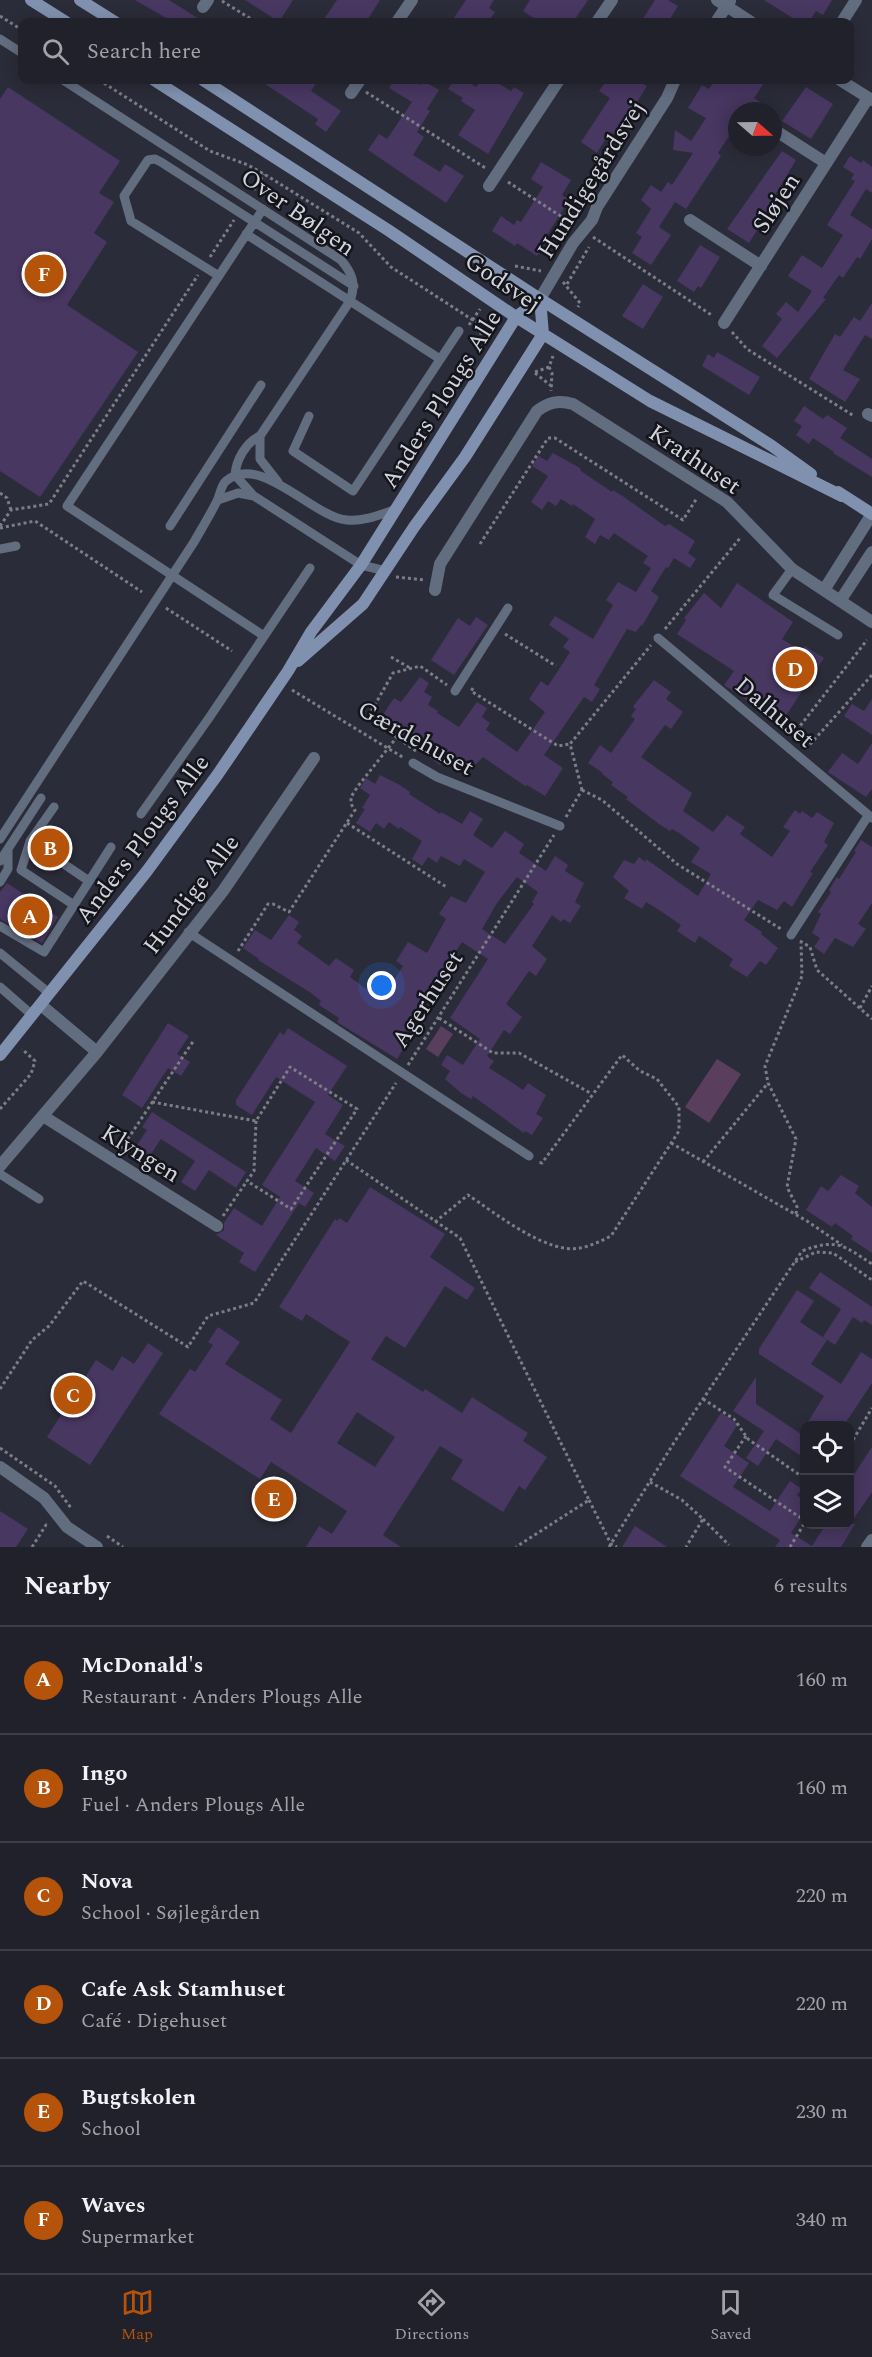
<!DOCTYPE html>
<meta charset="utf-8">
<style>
body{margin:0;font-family:Spectral,serif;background:#2d2e37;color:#f1f3f6}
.controls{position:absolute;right:18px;bottom:18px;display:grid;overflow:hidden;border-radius:12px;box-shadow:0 3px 15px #0003}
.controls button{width:54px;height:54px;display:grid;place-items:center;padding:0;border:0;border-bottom:2px solid #3d3e47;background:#20212b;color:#f1f3f6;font:30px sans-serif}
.compass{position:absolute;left:728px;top:102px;width:54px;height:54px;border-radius:50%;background:#20212b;box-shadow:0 3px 15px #0003;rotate:110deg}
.you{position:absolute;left:382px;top:986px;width:21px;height:21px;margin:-15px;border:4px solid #fff;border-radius:50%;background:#1a73e8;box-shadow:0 0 0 9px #1a73e833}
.badge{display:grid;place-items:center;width:39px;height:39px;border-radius:50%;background:#b45309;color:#fff;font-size:20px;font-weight:700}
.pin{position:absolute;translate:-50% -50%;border:3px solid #fff;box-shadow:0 2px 6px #0006}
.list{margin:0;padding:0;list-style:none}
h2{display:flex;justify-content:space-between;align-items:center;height:78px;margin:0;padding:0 24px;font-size:26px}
h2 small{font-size:20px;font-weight:400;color:#a2a3a9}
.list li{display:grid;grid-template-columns:39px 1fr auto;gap:18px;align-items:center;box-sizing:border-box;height:108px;padding:0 24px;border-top:2px solid #3d3e47}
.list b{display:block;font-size:22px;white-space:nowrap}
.list p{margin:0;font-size:20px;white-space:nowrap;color:#a2a3a9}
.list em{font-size:20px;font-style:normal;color:#a2a3a9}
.icon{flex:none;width:33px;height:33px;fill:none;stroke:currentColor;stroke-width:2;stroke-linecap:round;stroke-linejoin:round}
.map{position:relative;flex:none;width:872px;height:1547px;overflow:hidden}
.search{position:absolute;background:#20212b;box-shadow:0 3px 15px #0003;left:18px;right:18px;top:18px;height:66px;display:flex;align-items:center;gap:15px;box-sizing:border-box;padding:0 21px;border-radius:12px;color:#a2a3a9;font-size:22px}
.sheet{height:726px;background:#20212b}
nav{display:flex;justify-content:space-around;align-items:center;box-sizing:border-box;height:84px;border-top:2px solid #3d3e47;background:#20212b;font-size:16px;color:#a2a3a9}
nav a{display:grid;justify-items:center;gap:3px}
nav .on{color:#b45309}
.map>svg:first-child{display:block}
.green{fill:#593e5d}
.building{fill:#483761;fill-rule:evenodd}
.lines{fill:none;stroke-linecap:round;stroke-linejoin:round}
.path{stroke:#7c7d88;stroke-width:3;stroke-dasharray:3 3;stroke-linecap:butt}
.lane{stroke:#636d80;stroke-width:9}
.street{stroke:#636d80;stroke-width:12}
.secondary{stroke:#8091af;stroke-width:12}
.labels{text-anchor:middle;stroke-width:5;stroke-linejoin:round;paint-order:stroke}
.street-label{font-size:24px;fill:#d3d4dd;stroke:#14151b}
</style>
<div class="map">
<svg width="872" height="1547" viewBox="0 0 872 1547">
<rect width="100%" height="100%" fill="#2b2c39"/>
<path class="green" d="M441,1026L453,1034L438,1057L426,1049Z
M717,1059L741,1074L709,1123L685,1107Z"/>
<path class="building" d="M135,0H169L204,22H173Z
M245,0H293L279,22Z
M337,0H380L366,22H322Z
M466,0H494L489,8L495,12L488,22H451Z
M530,0H588L573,22H540L523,11Z
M655,0H668L678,6L668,22H641Z
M764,0H832L823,15L816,11L809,22H799Z
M259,80H318L311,91L341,111L326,132L315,124L318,119Z
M394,80H412L420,85L422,80L439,90L427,109L430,111L417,132L424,137L413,155L440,172L445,164L464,176L446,203L368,150L379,134L387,139L412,102L389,88Z
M454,80H465L476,87L481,80H493L511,91L514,87L524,93L488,154L458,135L475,110L461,101L463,98L448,89Z
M607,80H637L647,86L632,110L614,134L610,132L597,153L581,142L610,98L599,91Z
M715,80H766L754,98L773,111H737V124L718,153L721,156L686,209L675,202L659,227L671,235L651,265L632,253L642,237L636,233L651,209L641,200L651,185L661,192L668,182L672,185L693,153L673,150L675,130L691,141L706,118L688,108L702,85L709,89Z
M8,87L120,161L99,193L114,202L94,233L107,242L67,305L138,352L40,497L0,471V99Z
M806,87L833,104L811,139L782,121Z
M782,151L796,160L769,205L772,207L749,243L727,229Z
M850,156L861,163L863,160L872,167V193L866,189L850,215L872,229V239L860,259L857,257L843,278L839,275L823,298L826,299L777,358L762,346L782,319L776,314L786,302L798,312L812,291L788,276L802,255L822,268L843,235L827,225L855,181L851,179L854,174L843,167Z
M541,162L571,180L562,195L569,200L549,232L542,244L544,246L537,256L517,243L515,246L492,231L501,216L514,225L517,220L521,222L543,187L531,179Z
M700,245L720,257L701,288L698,286L694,292L677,281Z
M643,284L663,297L643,329L622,316Z
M872,303V339L865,335L843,370L860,379L845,402L809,379L835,334L840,337L854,317L860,321Z
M717,352L760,377L749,395L702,366L708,354L714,358Z
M804,406L823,419L827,415L847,428L840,438L872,459V477L833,453L834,452L813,438L809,444L796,435L802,426L794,421Z
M553,453L580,468L581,471L612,492L613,490L624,497L665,526L669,524L695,541L688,553L696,559L690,568L674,558L668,568L666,567L651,591L659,597L642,626L641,625L636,632L627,629L594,685L600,689L592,702L584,697L544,755L563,768L545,796L527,785L525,786L483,757L476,764L468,760L463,764L447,753L440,765L396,733L399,729L382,716L394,698L401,702L420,677L429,683L424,692L432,697L428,705L438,711L437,713L459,727L477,702L487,708L482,717L490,723L486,730L517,752L545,712L529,699L541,681L548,686L570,652L563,647L569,639L549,625L555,616L593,639L613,605L606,600L618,582L636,592L651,568L643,563L648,556L614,533L609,540L600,535L595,544L585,537L595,519L573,504L572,506L561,499L556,506L548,501L542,510L531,502L548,476L532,466L539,456L547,461Z
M737,583L793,622L782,639L801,651L805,646L824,658L781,723L724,685L734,671L677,634L686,620L684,618L704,593L721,608Z
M476,617L488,625L454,675L431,660L458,618L470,626Z
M654,680L671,692L666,699L683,712L671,729L665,725L641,757L692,793L683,811L713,832L727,815L745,827L740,834L772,857L790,831L783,827L795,810L800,814L802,811L812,818L817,812L834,823L824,842L828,845L810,872L813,873L792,907L784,901L777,910L758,900L744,920L762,932L761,934L778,948L766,965L760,961L747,977L729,966L733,959L701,937L699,936L695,943L677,931L681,925L656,908L646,902L642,909L624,898L629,891L613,877L624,860L634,864L639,857L645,862L646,859L698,896L711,874L691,862L700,848L679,833L672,829L670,831L659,824L626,799L628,797L611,785L613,782L602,774L603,773L588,763L600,745L611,753L635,719L631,716L636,709L633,707L634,705Z
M872,699V735L844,716L852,704L864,711Z
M872,743V789L866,797L828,772L842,753L858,764Z
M380,775L400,785L410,792L409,794L440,814L441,812L462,824L470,811L483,819L473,835L492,848L505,831L524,844L519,853L546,871L555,856L568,865L565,871L584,883L575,902L581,906L570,923L563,919L561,922L552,915L532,946L547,959L536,976L529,971L506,1004L522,1017L510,1034L504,1030L487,1056L494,1061L489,1068L513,1083L523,1090L528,1083L546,1095L536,1114L543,1118L532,1135L525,1131L524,1133L473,1096L471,1099L461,1093L445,1079L450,1071L441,1065L447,1055L463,1065L480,1039L450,1018L488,959L462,942L411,1017L412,1021L398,1042L405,1046L397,1059L337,1022L339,1018L319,1005L321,1001L311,993L258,960L259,959L243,948L255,930L271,940L289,915L299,922L294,930L302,936L297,943L329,966L336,958L354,970L350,977L381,1000L403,966L396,961L408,942L427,953L446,919L439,914L451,896L466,903L485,872L464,859L460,866L441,856L437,863L428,857L422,866L412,859L422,841L400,827L399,829L389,822L384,829L376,823L370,832L356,823L365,809L362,808L370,795L360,788L366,778L375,784ZM517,877L538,892L532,902L534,904L505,944L482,929L497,903Z
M861,840L872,847V903L858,924L866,929L853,947L835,938L824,954L814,947L820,938L812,933L821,914L818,912L831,892L829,890L837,877L839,879L856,852L854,851Z
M7,883L58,917L42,943L0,919V892Z
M168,1023L189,1036L177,1054L190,1062L181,1076L168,1068L142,1108L122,1095Z
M288,1028L347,1066L328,1095L343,1105L325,1134L345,1146L335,1161L316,1148L295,1181L314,1193L305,1207L299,1203L255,1272L239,1262L244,1253L216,1235L224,1230V1223L234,1208L262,1226L280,1197L262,1185L315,1102L276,1077L252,1115L236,1105V1100L280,1032L284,1035Z
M152,1112L246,1172L236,1188L209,1170L195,1191L181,1182L195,1161L161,1139L147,1160L133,1151L147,1130L142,1127Z
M841,1175L859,1186L855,1193L872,1207V1253L851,1239L853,1236L835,1223L832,1227L806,1210L821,1186L828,1191Z
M370,1187L445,1234L430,1257L475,1288L467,1300L445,1286L405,1348L386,1336L371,1359L423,1392L425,1389L462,1413L472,1397L528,1433L523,1441L547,1457L525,1490L519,1486L503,1512L451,1479L463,1460L440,1446L383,1535L401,1547H306L319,1526L332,1534L347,1511L271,1462L260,1479L159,1414L190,1369L195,1372L213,1345L208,1342L218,1327L240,1342L225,1364L282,1400L270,1419L291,1433L350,1342L306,1314L302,1321L279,1307L335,1219L338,1221L339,1218L347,1223ZM357,1412L395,1437L375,1467L337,1443Z
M820,1272L872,1307V1325L864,1320L862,1323L853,1317L835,1345L823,1337L841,1309L809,1288Z
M797,1290L814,1301L800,1322L827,1340L811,1364L841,1384L861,1352L872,1359V1383L844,1425H806L824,1396L759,1354V1349Z
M148,1343L163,1353L90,1465L47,1437L96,1360L113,1371L122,1356L134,1364Z
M756,1377V1404L804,1436V1458L776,1439L758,1466L746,1458L764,1431L733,1411Z
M721,1413L738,1424L724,1446L749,1463L733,1487L770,1511L790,1481L802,1489L797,1495L804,1500V1513L791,1533L812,1546L826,1524H849V1482L872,1447V1492L850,1524H855L841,1547H775L780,1540L680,1476Z
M0,1511L28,1529L16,1547H0Z
M635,1526L649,1535L667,1547H622Z"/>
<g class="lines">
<path class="path" d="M222,1L256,22
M0,16L22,30
M99,80L210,151L248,165L264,174L359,233L391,267L479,324L482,339L487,342
M366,92L487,169
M508,182L573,224
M254,190L264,174
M593,237L713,316
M210,257L234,220
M515,266L541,271
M563,282L580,303L578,307
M567,284L589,247
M469,325L480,309
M732,332L747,349L854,416
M549,367L552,373L551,391
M535,372L549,367L553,356
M535,373L550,385
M0,493L7,498L11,510
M0,526L11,510L49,504L198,275
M0,528L35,521L142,592
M480,544L548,438H555L683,520L697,498
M396,577L425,580
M166,608L232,651
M665,629L741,537
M505,634L556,666
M391,657L410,668
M473,688L471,691L558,746L570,744
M292,690L404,758
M793,735L867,640
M806,749L872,675
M416,751L368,717L393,673L420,666L447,685
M582,790L602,800L677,864L781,929
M582,790L570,744L651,645
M566,817L582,790
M347,823L448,888
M800,941L810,947L817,970L872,1019
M238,951L268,904H273L289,912L355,810L351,804V797L358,786L397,737
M860,1008L872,986
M439,1018L493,1053H519L592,1094
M408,1065L554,835
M152,1102L256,1121L290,1067L357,1109L291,1209L247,1181L254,1171L256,1121
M0,1109L31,1074L35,1061L22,1049
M671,1143L807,1221L842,1245
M121,1149L194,1040
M346,1160L460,1238L589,1500L516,1547
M703,1162L768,1083
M796,1214L797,1207L787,1187L796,1139L768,1083L765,1066L802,976L801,943
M223,1216L247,1181
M435,1222L468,1195C494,1212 547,1255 580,1248C591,1246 601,1241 611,1236L679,1131V1107L657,1079L640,1071L622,1055L542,1163L538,1162
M795,1262L816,1252L833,1253L872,1280
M0,1389L32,1340L49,1326L83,1281L188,1347L208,1316L254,1303L396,1083
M703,1399L734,1419L748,1439L804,1478
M746,1436L725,1467L804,1520
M850,1445L872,1408
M0,1448L55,1486L71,1508
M650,1482L682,1500L703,1519L686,1547
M589,1500L611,1544L617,1547
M703,1519L729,1545
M107,1536L123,1547
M32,1547L46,1525L49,1526
M609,1547L675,1441L802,1251C837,1238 843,1245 872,1264
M790,1547L804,1524"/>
<path class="lane" d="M0,39L22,53
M63,80L341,260C353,274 356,284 350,301L260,436V459L278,482
M263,209L67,506L264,636
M246,234L440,359
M219,276L131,221L124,196L148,160L155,159L161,162L354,286
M309,416L293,451L353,491L459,331
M252,494L235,475C236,460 246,442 260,436
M218,500L238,493L254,496L361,565L386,571
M170,526L261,385
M0,549L16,546
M792,569L773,595L838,635
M658,638L872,818
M455,691L508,608
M413,763L437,777L560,826
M54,807L30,841L89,881
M141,814L209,718L310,568
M0,839L194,542C202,528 210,515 217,501C220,495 221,485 226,481C260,452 314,518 347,520C364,522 381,514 397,509
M30,841L21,870L74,905
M0,861L41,798
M0,882L8,869V849
M0,926L44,952L111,847
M188,932L529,1156
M791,935L868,816
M0,953L49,993
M0,987L32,1015
M0,1174L39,1199"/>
<path class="street" d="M717,0L751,22
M203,7L208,0
M397,22L412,0
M597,22L612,0
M716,22L730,1
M842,22L856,0
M840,80L872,100
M351,93L360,80
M773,129L826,163
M489,186L559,80
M690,220L761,266
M540,299L573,243L592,220L597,207L667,98L675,80
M724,323L868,98
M868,414L872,416
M435,590L440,564L537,411C549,402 558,400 573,404L727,502L792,569L872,622
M824,590L872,514
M840,601L872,552
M41,1005L97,1052
M43,1116L217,1226
M0,1166L97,1052L223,891L314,758
M0,1467L44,1498L67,1527L97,1547
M867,1547L872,1540"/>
<path class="secondary" d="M31,0L66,22
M80,0L115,22
M154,80L388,230L516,317L650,401L842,496
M203,80L540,299L772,446L811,474
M838,492L872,514
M298,661L363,604L414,527L465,457L543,334L540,299
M0,1055L147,871L218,774L288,671L311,632L361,565L516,317L540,299"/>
</g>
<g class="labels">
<g class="street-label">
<text transform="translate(591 179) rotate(-58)" y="8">Hundigegårdsvej</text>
<text transform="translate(776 203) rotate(-57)" y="8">Sløjen</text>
<text transform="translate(298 212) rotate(35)" y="8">Over Bølgen</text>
<text transform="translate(503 282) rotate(34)" y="8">Godsvej</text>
<text transform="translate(441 399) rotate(-58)" y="8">Anders Plougs Alle</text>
<text transform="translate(695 459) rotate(34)" y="8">Krathuset</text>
<text transform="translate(775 712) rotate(40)" y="8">Dalhuset</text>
<text transform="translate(416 738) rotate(29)" y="8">Gærdehuset</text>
<text transform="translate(142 839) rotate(-53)" y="8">Anders Plougs Alle</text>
<text transform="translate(191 894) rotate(-53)" y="8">Hundige Alle</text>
<text transform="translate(427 999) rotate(-57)" y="8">Agerhuset</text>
<text transform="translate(141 1153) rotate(32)" y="8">Klyngen</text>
</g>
</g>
</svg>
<div class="controls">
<button><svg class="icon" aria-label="locate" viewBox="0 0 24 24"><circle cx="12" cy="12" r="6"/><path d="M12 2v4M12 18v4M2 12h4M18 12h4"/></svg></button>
<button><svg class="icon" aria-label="layers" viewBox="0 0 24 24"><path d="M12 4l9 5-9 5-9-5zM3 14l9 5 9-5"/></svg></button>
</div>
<svg class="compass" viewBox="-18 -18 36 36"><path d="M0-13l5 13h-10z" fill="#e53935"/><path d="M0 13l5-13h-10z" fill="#a2a3a9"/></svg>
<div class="you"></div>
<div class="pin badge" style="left:30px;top:916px">A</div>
<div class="pin badge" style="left:50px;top:848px">B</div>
<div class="pin badge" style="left:73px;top:1395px">C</div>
<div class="pin badge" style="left:795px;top:669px">D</div>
<div class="pin badge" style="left:274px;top:1499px">E</div>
<div class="pin badge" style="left:44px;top:274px">F</div>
<div class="search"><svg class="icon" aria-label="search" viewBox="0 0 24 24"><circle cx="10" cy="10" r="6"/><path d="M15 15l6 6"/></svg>Search here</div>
</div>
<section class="sheet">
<h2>Nearby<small>6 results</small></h2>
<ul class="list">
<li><span class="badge">A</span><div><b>McDonald's</b><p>Restaurant · Anders Plougs Alle</p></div><em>160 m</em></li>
<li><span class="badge">B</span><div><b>Ingo</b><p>Fuel · Anders Plougs Alle</p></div><em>160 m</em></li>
<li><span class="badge">C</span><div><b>Nova</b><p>School · Søjlegården</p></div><em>220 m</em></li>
<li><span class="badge">D</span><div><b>Cafe Ask Stamhuset</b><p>Café · Digehuset</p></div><em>220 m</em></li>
<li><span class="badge">E</span><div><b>Bugtskolen</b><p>School</p></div><em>230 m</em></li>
<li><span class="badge">F</span><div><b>Waves</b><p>Supermarket</p></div><em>340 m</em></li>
</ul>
</section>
<nav>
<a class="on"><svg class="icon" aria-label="map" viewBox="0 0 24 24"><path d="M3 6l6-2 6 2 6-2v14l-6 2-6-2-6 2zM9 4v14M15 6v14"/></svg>Map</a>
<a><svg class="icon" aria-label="directions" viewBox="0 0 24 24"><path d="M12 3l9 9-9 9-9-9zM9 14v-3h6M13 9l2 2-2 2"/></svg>Directions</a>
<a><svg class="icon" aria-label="saved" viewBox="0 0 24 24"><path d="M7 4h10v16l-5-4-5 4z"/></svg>Saved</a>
</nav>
